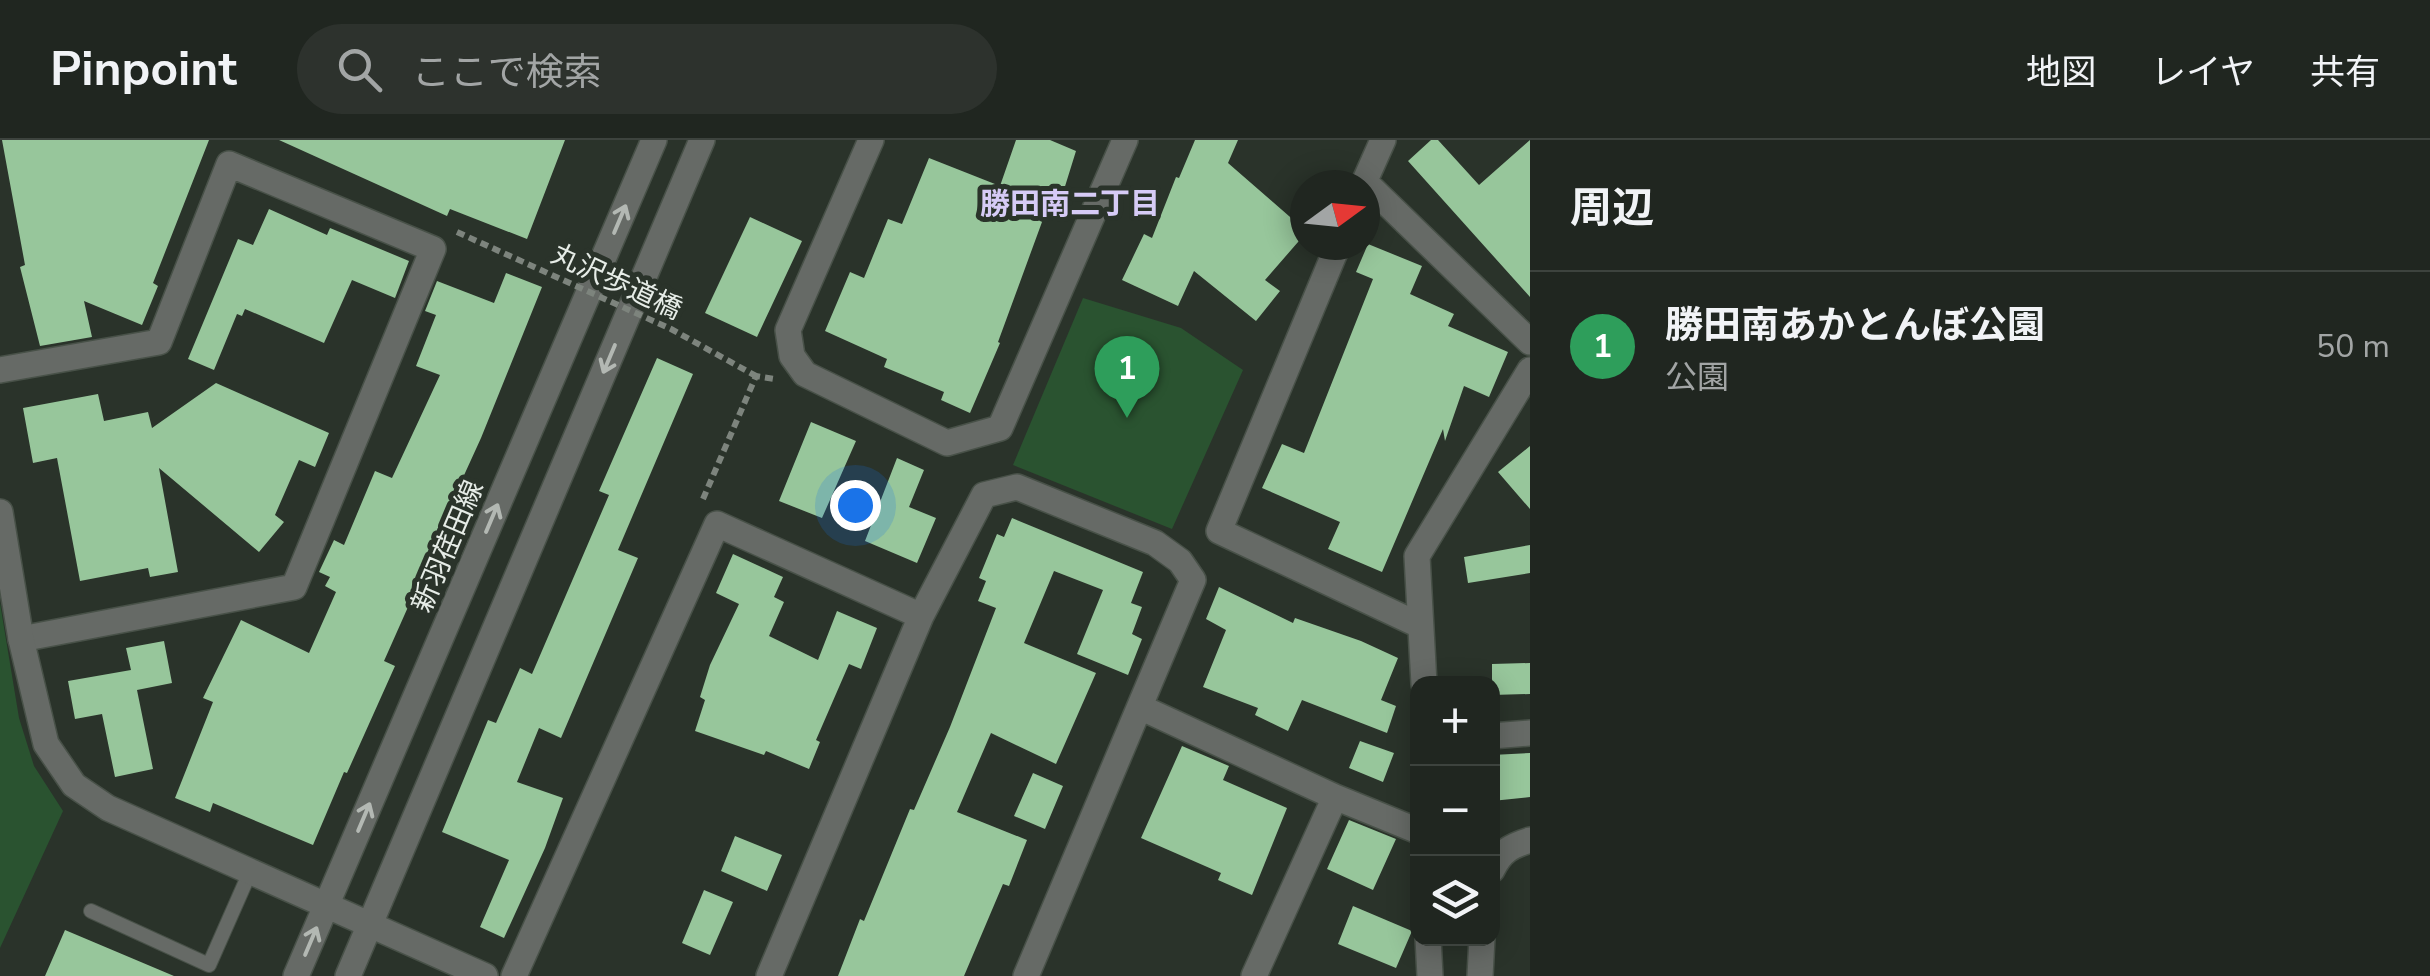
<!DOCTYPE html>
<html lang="ja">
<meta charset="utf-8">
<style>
body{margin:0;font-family:"Nunito Sans","Noto Sans JP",sans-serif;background:#2d322d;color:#f1f3f6}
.controls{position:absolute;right:30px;bottom:30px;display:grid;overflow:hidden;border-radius:20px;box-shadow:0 5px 25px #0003}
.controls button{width:90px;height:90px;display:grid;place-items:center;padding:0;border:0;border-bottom:2px solid #3d433e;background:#202620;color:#f1f3f6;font:50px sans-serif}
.compass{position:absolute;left:1290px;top:30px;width:90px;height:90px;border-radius:50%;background:#202620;box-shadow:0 5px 25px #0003;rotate:75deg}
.you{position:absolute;left:855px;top:365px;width:35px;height:35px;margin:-25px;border:8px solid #fff;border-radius:50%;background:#1a73e8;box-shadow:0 0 0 15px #1a73e833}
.badge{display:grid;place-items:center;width:65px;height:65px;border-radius:50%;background:#bea9f4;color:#fff;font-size:32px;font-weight:700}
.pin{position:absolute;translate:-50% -82px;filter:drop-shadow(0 2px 5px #0008)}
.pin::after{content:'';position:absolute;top:52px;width:35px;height:30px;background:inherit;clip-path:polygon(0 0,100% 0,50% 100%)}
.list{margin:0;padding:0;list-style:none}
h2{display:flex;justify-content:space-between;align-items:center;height:130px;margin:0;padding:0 40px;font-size:42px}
h2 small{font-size:32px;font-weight:400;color:#a2a5a5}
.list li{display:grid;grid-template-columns:65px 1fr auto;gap:30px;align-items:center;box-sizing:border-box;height:150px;padding:0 40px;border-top:2px solid #3d433e}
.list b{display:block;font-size:38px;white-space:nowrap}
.list p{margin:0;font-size:32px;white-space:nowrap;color:#a2a5a5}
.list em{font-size:32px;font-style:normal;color:#a2a5a5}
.icon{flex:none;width:55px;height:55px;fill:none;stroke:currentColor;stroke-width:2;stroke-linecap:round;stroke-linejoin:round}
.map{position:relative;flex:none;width:1530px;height:836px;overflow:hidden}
header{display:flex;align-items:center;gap:60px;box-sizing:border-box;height:140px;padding:0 50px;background:#202620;border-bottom:2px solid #3d433e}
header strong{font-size:48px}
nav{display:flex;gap:55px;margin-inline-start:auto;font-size:35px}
.search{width:700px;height:90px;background:#2d322d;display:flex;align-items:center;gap:25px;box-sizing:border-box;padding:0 35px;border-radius:55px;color:#a2a5a5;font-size:38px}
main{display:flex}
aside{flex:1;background:#202620}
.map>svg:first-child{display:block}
.green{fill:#2a5330}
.building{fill:#97c69b}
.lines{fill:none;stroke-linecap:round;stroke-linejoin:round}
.service-casing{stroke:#485148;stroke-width:16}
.minor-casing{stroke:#485148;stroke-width:28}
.tertiary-casing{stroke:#485148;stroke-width:28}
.path{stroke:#7d847d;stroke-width:6;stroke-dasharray:8 5;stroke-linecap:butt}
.service{stroke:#666a66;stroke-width:14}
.minor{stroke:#666a66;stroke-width:25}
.tertiary{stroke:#666a66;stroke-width:25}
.path-bridge{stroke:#7d847d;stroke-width:6;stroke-dasharray:8 5;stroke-linecap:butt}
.oneway{stroke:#b3b8b3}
.labels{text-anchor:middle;stroke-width:10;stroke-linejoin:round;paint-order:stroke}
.street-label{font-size:28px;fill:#e6ece7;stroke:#2a332a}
.neighbourhood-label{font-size:30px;font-weight:bold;fill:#d6cbf6;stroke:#2a332a}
</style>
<header>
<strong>Pinpoint</strong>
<div class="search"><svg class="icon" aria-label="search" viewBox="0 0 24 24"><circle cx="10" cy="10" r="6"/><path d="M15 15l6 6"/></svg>ここで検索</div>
<nav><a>地図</a><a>レイヤ</a><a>共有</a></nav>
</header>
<main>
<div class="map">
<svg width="1530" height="836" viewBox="0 0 1530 836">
<rect width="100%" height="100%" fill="#2a332a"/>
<path class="green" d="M1083,158L1181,188L1243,230L1172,389L1013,325Z
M0,463L19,578L34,626L63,671L0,808Z"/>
<path class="building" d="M2,0H209L153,143L158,146L142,185L84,161L92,197L40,206L20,127L25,125Z
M279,0H565L527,99L450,69L447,76Z
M1016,0H1050L1076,11L1062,56L1053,52L998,202L1000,203L970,273L941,260L944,252L884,227L887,219L825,191L850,132L864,138L888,79L902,84L929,18L1000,46Z
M1195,0H1238L1228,23L1305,90V94L1265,140L1280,151L1256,181L1194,131L1178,166L1122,140L1144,94L1152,98L1176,37L1179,38Z
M1431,0H1438L1479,45L1530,0V157L1408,21Z
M269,69L327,95L330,88L409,121L395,158L352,140L324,203L245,169L242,176L237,174L214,230L188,219L238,99L253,105Z
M750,77L802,101L757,197L705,173Z
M1368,104L1422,126L1410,154L1454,174L1448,186L1508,212L1489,257L1464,246L1445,301L1443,289L1382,432L1328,409L1340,382L1262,348L1282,304L1304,313L1373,139L1356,132Z
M506,133L542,147L481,298L455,355L453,354L417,439L420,440L384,521L395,526L347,633L344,632L313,705L213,663L210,672L175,658L213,562L203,558L241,480L309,513L336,452L325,446L330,437L319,432L334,400L344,405L375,331L392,338L440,235L416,226L436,175L425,171L437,141L494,163Z
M657,218L693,234L618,410L638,418L561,598L539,588L517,642L563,658L545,708L504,798L480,787L509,720L442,692L488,580L496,583L520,528L532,534L609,355L599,351Z
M216,243L329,293L315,327L299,320L275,375L284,382L259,412L159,328L178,432L150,437L148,428L80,441L57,318L33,323L23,268L98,254L104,281L148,272L152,288Z
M811,282L856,301L822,378L779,361Z
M1530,306V369L1498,332Z
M897,318L924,330L909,367L936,378L917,423L865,401Z
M1012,378L1143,432L1131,463L1142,467L1132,494L1142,499L1128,535L1077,514L1103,450L1054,431L1024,503L1096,533L1056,624L991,593L957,672L1027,700L1009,746L1003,744L964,836H838L860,779L864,781L910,669L914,670L950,587L996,468L978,461L986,441L979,438L997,394L1004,397Z
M1530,405V433L1468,443L1464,417Z
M733,414L783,437L774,457L784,462L769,496L818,520L837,471L877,488L861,529L849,524L816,600L820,602L809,629L766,611L764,615L695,591L705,560L700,557L710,525L739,464L716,453Z
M1219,447L1293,483L1295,478L1361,501L1398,518L1381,560L1396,566L1387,593L1302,560L1288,591L1255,575L1258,568L1203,547L1226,490L1206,479Z
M164,501L172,543L137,550L153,629L115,637L102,574L75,579L68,541L131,530L126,508Z
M1530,523V554L1492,555V524Z
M1360,601L1394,613L1383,642L1349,628Z
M1182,606L1229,626L1223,640L1287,668L1252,755L1218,740L1221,733L1141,698Z
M1530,613V657L1492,661V615Z
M1033,633L1063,646L1045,689L1014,676Z
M1349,680L1396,699L1373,750L1327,729Z
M735,696L782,715L767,751L721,731Z
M704,750L733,762L710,815L682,803Z
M1353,766L1412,791L1396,828L1338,804Z
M65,790L174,836H45Z"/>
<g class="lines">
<defs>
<path id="service" d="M91,771L209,825L250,732"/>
<path id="minor" d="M871,0L788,190L792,216L805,234L947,303L1000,288L1125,0
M1365,42L1530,202
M1363,45L1383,0
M1338,105L1219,391L1419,485
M0,230L159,202L229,24L433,109L294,447L21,499
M1424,544L1417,416L1530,230
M1142,568L1335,657L1254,836
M1492,596L1530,593
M1335,657L1418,691
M1428,798L1430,836
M514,836L717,384L921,476
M769,836L921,476L984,355L1017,347L1155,403L1180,421L1193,440L1026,836"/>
<path id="tertiary" d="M0,372L21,499L46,604L74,645L108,668L485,836
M1492,730C1501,711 1511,706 1530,700
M296,836L654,0
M348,836L702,0
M1480,836L1482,798"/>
</defs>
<use href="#service" class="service-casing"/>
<use href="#minor" class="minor-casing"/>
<use href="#tertiary" class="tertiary-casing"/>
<path class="path" d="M703,359L756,236L775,239"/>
<use href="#service" class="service"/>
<use href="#minor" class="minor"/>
<use href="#tertiary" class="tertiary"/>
<path class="path-bridge" d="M457,92L671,189L756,236"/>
</g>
<defs><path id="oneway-shaft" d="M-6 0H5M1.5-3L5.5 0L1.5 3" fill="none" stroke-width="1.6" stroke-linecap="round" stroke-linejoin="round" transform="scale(2.5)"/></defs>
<g class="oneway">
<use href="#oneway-shaft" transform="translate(620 79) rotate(-67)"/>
<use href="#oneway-shaft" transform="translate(609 219) rotate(113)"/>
<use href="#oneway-shaft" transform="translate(492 378) rotate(-67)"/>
<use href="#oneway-shaft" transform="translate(364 677) rotate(-67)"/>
<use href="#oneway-shaft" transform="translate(311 801) rotate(-67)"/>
</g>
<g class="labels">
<g class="street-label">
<text transform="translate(617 141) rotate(25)" y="10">丸沢歩道橋</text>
<text transform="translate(447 406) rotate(-67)" y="10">新羽荏田線</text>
</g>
<g class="neighbourhood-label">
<text x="1070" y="74">勝田南二丁目</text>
</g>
</g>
</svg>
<div class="controls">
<button>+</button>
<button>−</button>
<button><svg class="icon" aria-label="layers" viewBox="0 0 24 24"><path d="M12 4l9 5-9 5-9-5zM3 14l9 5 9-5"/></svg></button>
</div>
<svg class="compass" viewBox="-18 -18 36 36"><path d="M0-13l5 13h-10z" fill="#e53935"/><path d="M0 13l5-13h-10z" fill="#a2a5a5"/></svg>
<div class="you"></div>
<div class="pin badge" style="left:1127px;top:278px;background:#2e9e5b">1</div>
</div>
<aside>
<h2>周辺<small></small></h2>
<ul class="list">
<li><span class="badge" style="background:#2e9e5b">1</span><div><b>勝田南あかとんぼ公園</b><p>公園</p></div><em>50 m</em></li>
</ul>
</aside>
</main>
